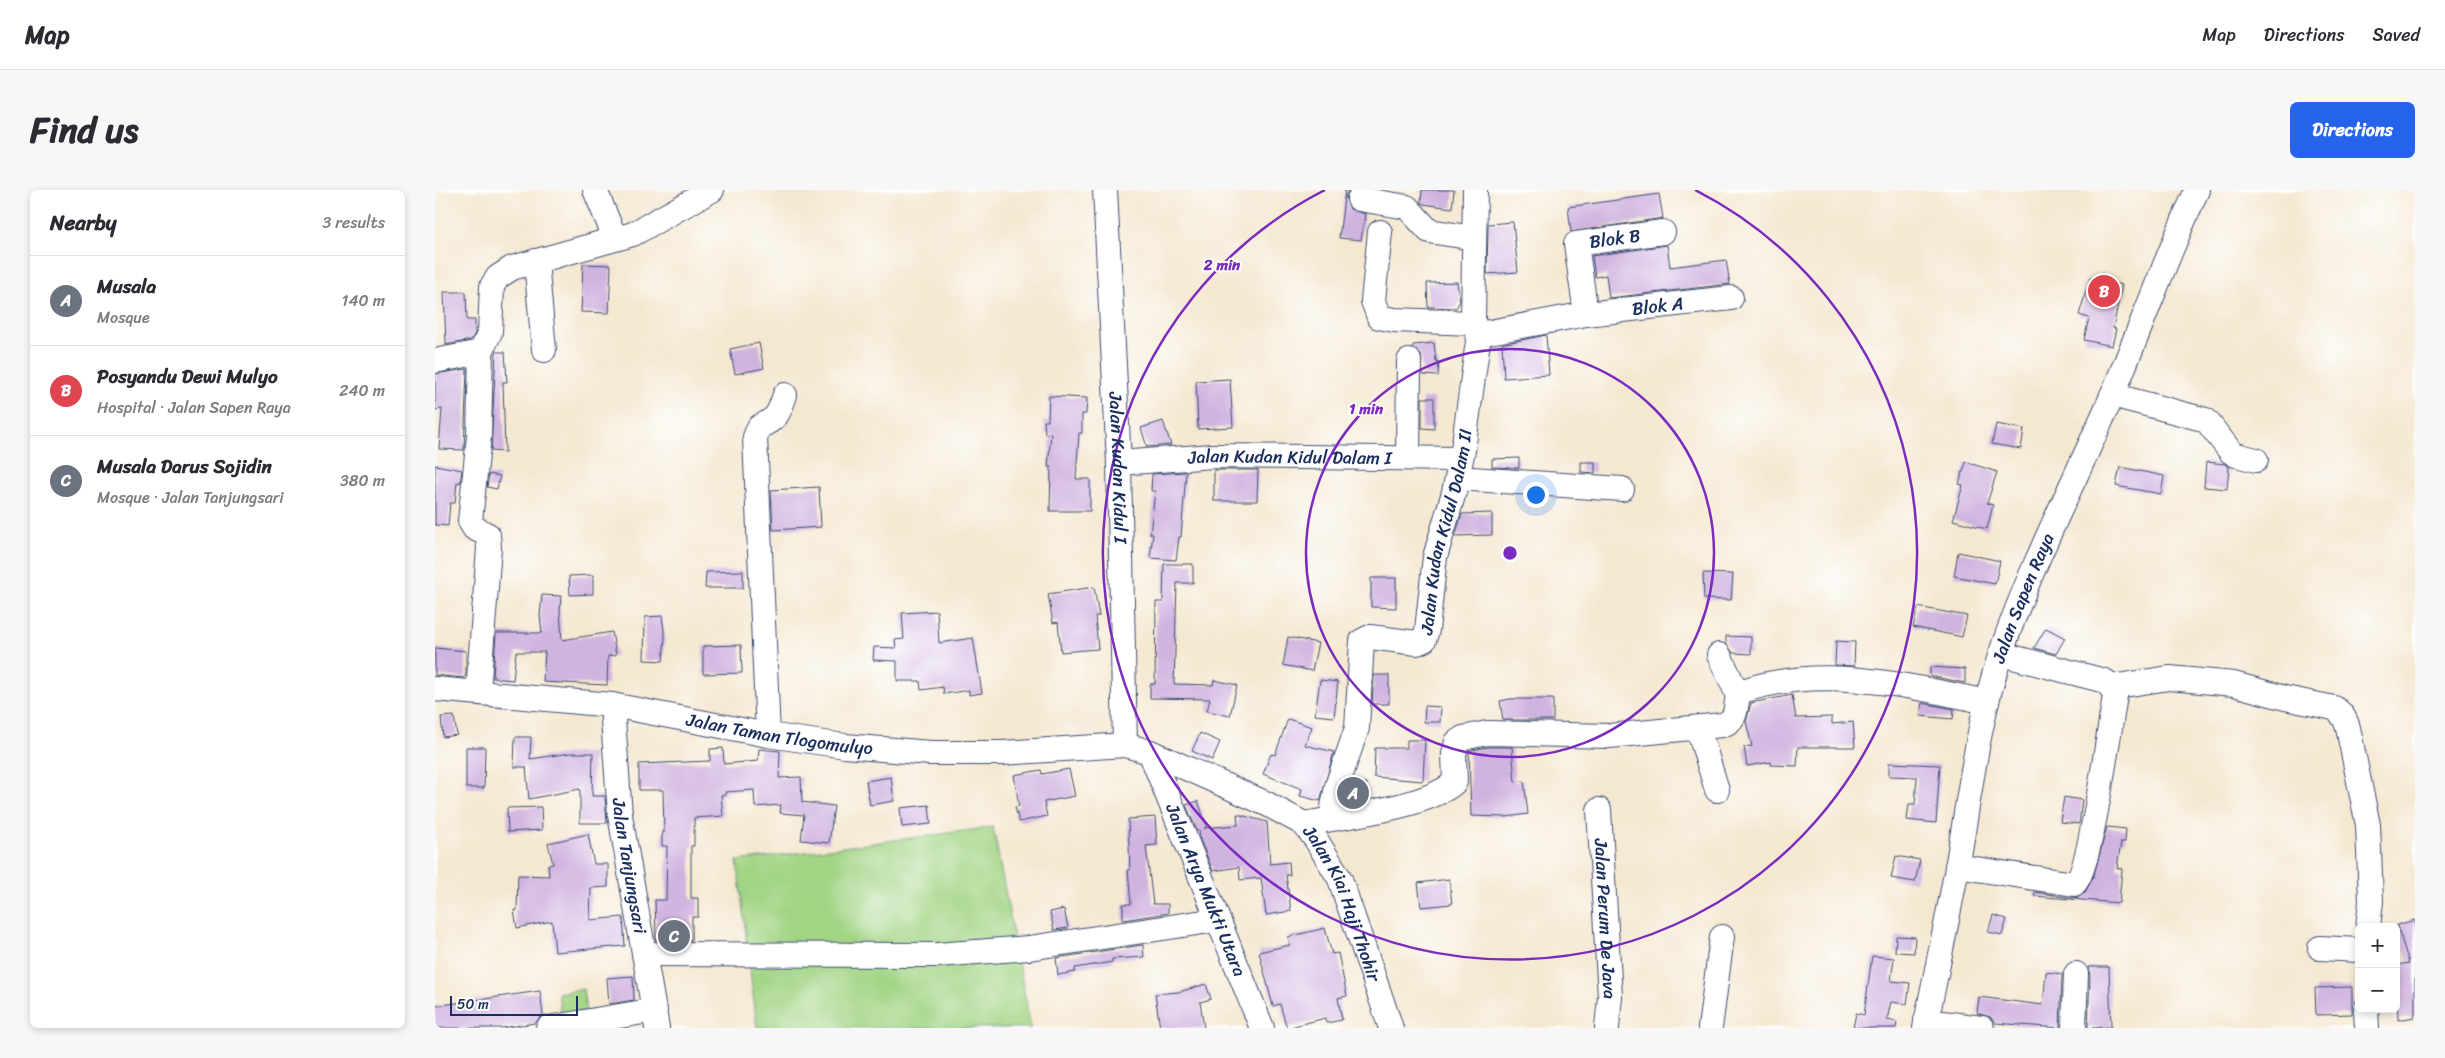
<!DOCTYPE html>
<meta charset="utf-8">
<style>
:root{--surface:#fff;--page:#f7f7f7;--text:#2b2b33;--muted:#7c7c81;--line:#e1e1e2;--accent:#2563eb}
body{margin:0;font-family:Sriracha,sans-serif;background:var(--page);color:var(--text)}
.controls{position:absolute;right:15px;bottom:15px;display:grid;overflow:hidden;border-radius:8px;box-shadow:0 2px 8px #0003}
.controls button{width:45px;height:45px;display:grid;place-items:center;padding:0;border:0;border-bottom:1px solid var(--line);background:var(--surface);color:var(--text);font:25px sans-serif}
.scale{position:absolute;left:15px;bottom:12px;width:128px;box-sizing:border-box;padding-left:5px;border:2px solid #1b2f5e;border-top:0;font-size:14px;line-height:18px;white-space:nowrap;color:#1b2f5e;-webkit-text-stroke:4px #fff;paint-order:stroke}
.you{position:absolute;left:1100px;top:304px;width:18px;height:18px;margin:-12px;border:4px solid #fff;border-radius:50%;background:#1a73e8;box-shadow:0 0 0 8px #1a73e833}
.badge{display:grid;place-items:center;width:32px;height:32px;border-radius:50%;background:var(--accent);color:#fff;font-size:16px;font-weight:700}
.pin{position:absolute;translate:-50% -50%;border:2px solid #fff;box-shadow:0 1px 5px #0006}
.list{margin:0;padding:0;list-style:none}
h2{display:flex;justify-content:space-between;align-items:center;height:65px;margin:0;padding:0 20px;font-size:21px}
h2 small{font-size:16px;font-weight:400;color:var(--muted)}
.list li{display:grid;grid-template-columns:32px 1fr auto;gap:15px;align-items:center;box-sizing:border-box;height:90px;padding:0 20px;border-top:1px solid var(--line)}
.list b{display:block;font-size:19px;white-space:nowrap}
.list p{margin:0;font-size:16px;white-space:nowrap;color:var(--muted)}
.list em{font-size:16px;font-style:normal;color:var(--muted)}
.map{position:relative;flex:none;width:1980px;height:838px;overflow:hidden;border-radius:8px}
header{display:flex;align-items:center;gap:30px;box-sizing:border-box;height:70px;padding:0 25px;background:var(--surface);border-bottom:1px solid var(--line)}
header strong{font-size:24px}
nav{display:flex;gap:28px;margin-inline-start:auto;font-size:18px}
.intro{display:flex;align-items:center;justify-content:space-between;box-sizing:border-box;height:120px;padding:0 30px}
h1{margin:0;font-size:35px}
.button{padding:12px 22px;border-radius:8px;background:var(--accent);color:#fff;font-size:18px;font-weight:700}
main{display:flex;gap:30px;padding:0 30px}
aside{flex:1;background:var(--surface);border-radius:8px;box-shadow:0 2px 8px #0003}
.map>svg:first-child{display:block}
.green{fill:#a2d484;stroke:#5e8271}
.building{fill:#d0b4e0}
.lines{fill:none;stroke-linecap:round;stroke-linejoin:round}
.minor-casing{stroke:#3c4b6f;stroke-width:26}
.minor{stroke:#fff;stroke-width:24}
.ring{fill:none;stroke:#7b2cbf;stroke-width:2.5}
.labels{text-anchor:middle;dominant-baseline:central;stroke-width:4;stroke-linejoin:round;paint-order:stroke}
.street-label{font-size:18px;fill:#1b2f5e;stroke:#fff}
.centre{fill:#7b2cbf;stroke:#fff;stroke-width:2.5}
.ring-label{font-size:15px;text-anchor:middle;font-weight:bold;fill:#7b2cbf;stroke:#fff;stroke-width:4;stroke-linejoin:round;paint-order:stroke}
</style>
<header>
<strong>Map</strong>
<nav><a>Map</a><a>Directions</a><a>Saved</a></nav>
</header>
<div class="intro"><h1>Find us</h1><a class="button">Directions</a></div>
<main>
<aside>
<h2>Nearby<small>3 results</small></h2>
<ul class="list">
<li><span class="badge" style="background:#6b7280">A</span><div><b>Musala</b><p>Mosque</p></div><em>140 m</em></li>
<li><span class="badge" style="background:#e0444e">B</span><div><b>Posyandu Dewi Mulyo</b><p>Hospital · Jalan Sapen Raya</p></div><em>240 m</em></li>
<li><span class="badge" style="background:#6b7280">C</span><div><b>Musala Darus Sojidin</b><p>Mosque · Jalan Tanjungsari</p></div><em>380 m</em></li>
</ul>
</aside>
<div class="map">
<svg width="1980" height="838" viewBox="0 0 1980 838">
<rect width="100%" height="100%" fill="#fff"/>
<filter id="ink" filterUnits="userSpaceOnUse"><feTurbulence type="fractalNoise" baseFrequency=".02" numOctaves="2"/><feDisplacementMap in="SourceGraphic" scale="10" xChannelSelector="R" yChannelSelector="G"/><feConvolveMatrix kernelMatrix="1 2 1 2 8 2 1 2 1" color-interpolation-filters="sRGB"/></filter>
<filter id="wash" filterUnits="userSpaceOnUse"><feTurbulence type="fractalNoise" baseFrequency=".0096" numOctaves="4" result="noise"/><feDisplacementMap in="SourceGraphic" scale="20" xChannelSelector="R" yChannelSelector="G"/><feGaussianBlur stdDeviation="1.12" result="paint"/><feColorMatrix in="noise" values="0 0 0 0 0 0 0 0 0 0 0 0 0 0 0 0 0 1.4 0 .05"/><feComposite in="paint" operator="in"/></filter>
<g filter="url(#wash)">
<rect width="100%" height="100%" fill="#f5e8d1"/>
<!-- green -->
<g class="green">
<polygon points="558,637 596,838 322,838 302,671"/>
<polygon points="148,799 151,821 126,825 123,803"/>
</g>
<g id="blocks">
<!-- building -->
<g class="building">
<polygon points="910,0 914,0 910,7 915,19 930,24 926,50 904,48"/>
<polygon points="987,0 1019,0 1017,18 988,14 986,12"/>
<polygon points="1224,4 1228,28 1136,42 1133,17"/>
<polygon points="1078,32 1083,82 1052,84 1053,34"/>
<polygon points="1232,55 1235,77 1291,70 1295,94 1174,108 1171,85 1160,87 1157,66"/>
<polygon points="148,74 176,75 174,123 146,122"/>
<polygon points="1655,88 1687,95 1678,138 1681,139 1677,156 1649,150 1654,128 1644,125"/>
<polygon points="1022,92 1025,111 1021,118 993,117 992,93"/>
<polygon points="9,102 31,102 32,130 40,130 40,143 36,150 11,155"/>
<polygon points="1111,145 1114,185 1069,188 1067,154"/>
<polygon points="324,153 329,178 300,184 295,159"/>
<polygon points="999,153 1001,171 1004,172 1003,186 988,185 986,165 978,158 978,155"/>
<polygon points="61,162 70,162 72,192 68,192 70,262 56,261"/>
<polygon points="32,179 29,260 4,259 7,219 0,220 0,184"/>
<polygon points="795,189 798,237 763,239 761,191"/>
<polygon points="614,206 652,208 651,224 647,224 647,243 644,243 641,289 655,289 655,321 615,321 616,277 613,277 616,243 610,244 609,231 613,231"/>
<polygon points="987,208 999,208 999,239 987,238"/>
<polygon points="728,231 736,255 712,257 706,238"/>
<polygon points="1561,234 1589,239 1586,259 1557,254"/>
<polygon points="1084,268 1084,278 1057,277 1057,269"/>
<polygon points="1146,272 1160,272 1160,283 1146,282"/>
<polygon points="1531,272 1562,282 1552,313 1558,315 1552,339 1518,330 1528,295 1524,294"/>
<polygon points="1771,272 1790,274 1794,277 1792,299 1769,297"/>
<polygon points="0,275 27,280 25,293 22,292 20,313 15,313 13,336 0,335"/>
<polygon points="1685,277 1729,286 1726,304 1681,296"/>
<polygon points="779,280 823,280 822,311 779,311"/>
<polygon points="751,282 746,347 744,347 741,370 715,368 718,344 715,344 720,301 716,301 717,284"/>
<polygon points="54,284 65,286 62,299 52,297"/>
<polygon points="384,297 386,337 338,340 336,300"/>
<polygon points="1057,323 1057,345 1020,346 1027,324"/>
<polygon points="1523,362 1565,371 1560,394 1519,386"/>
<polygon points="729,374 758,374 758,393 742,393 739,494 778,495 779,490 802,495 795,526 772,521 775,509 715,508 715,494 720,494 721,412 728,412"/>
<polygon points="308,381 308,398 270,398 271,382"/>
<polygon points="1268,383 1298,384 1296,410 1269,409"/>
<polygon points="158,385 158,404 135,405 134,386"/>
<polygon points="936,388 961,388 961,418 936,417"/>
<polygon points="659,397 664,426 660,426 663,459 626,462 623,432 618,433 613,404"/>
<polygon points="107,405 126,406 125,420 127,450 177,442 181,465 173,466 172,495 108,492 110,462 81,462 78,490 58,488 61,443 107,443 105,426"/>
<polygon points="1483,417 1532,426 1527,447 1478,437"/>
<polygon points="502,421 504,453 538,448 547,503 534,505 534,500 509,504 508,497 486,500 485,491 462,491 462,471 438,470 439,457 461,458 460,450 469,449 467,423"/>
<polygon points="227,426 230,448 228,471 209,470 210,427"/>
<polygon points="1611,438 1630,448 1621,464 1599,458"/>
<polygon points="1291,446 1316,447 1316,464 1298,463 1291,453"/>
<polygon points="853,447 883,453 877,481 848,475"/>
<polygon points="1401,451 1420,452 1419,476 1400,475"/>
<polygon points="306,455 307,483 268,484 268,456"/>
<polygon points="0,458 31,461 31,485 28,488 0,485"/>
<polygon points="1495,477 1530,479 1530,493 1495,486"/>
<polygon points="939,485 954,485 954,514 937,514"/>
<polygon points="885,490 903,492 899,527 880,525"/>
<polygon points="1357,505 1361,528 1397,527 1397,534 1418,532 1420,557 1363,557 1362,576 1336,575 1336,572 1312,576 1309,557 1317,556 1311,532 1316,513"/>
<polygon points="1075,509 1118,509 1118,530 1068,530 1065,511"/>
<polygon points="1487,513 1519,519 1518,529 1485,526"/>
<polygon points="990,516 1006,517 1005,532 989,532"/>
<polygon points="19,526 22,545 8,547 6,527"/>
<polygon points="853,529 877,537 870,555 899,562 885,611 865,606 867,599 828,584 836,564 840,565"/>
<polygon points="765,543 785,552 777,570 757,561"/>
<polygon points="80,547 96,547 95,569 136,563 158,563 157,606 170,606 172,633 145,633 145,599 94,609 91,577 79,577"/>
<polygon points="972,550 990,550 988,591 939,587 940,558 972,558"/>
<polygon points="31,557 50,557 49,598 31,598"/>
<polygon points="1053,557 1077,557 1080,592 1089,591 1093,624 1071,627 1036,626 1034,561"/>
<polygon points="288,558 289,574 323,571 324,559 345,561 344,588 366,587 367,612 399,616 394,653 366,650 369,625 345,623 346,615 320,617 319,600 290,602 291,605 286,605 288,626 259,628 259,656 256,656 256,708 263,708 263,727 257,727 257,750 221,750 220,710 231,710 232,656 227,656 227,643 229,643 228,600 204,600 204,574 275,571 275,559"/>
<polygon points="1454,573 1505,575 1501,633 1472,630 1474,614 1480,614 1482,587 1454,586"/>
<polygon points="634,579 640,606 609,612 612,626 584,632 580,617 584,616 579,585 606,580 607,584"/>
<polygon points="456,587 459,611 435,615 431,591"/>
<polygon points="918,592 932,593 930,609 913,612"/>
<polygon points="1629,607 1647,610 1644,634 1625,632"/>
<polygon points="763,611 772,637 769,638 803,635 802,624 832,632 835,674 854,672 855,685 851,685 856,721 831,725 826,688 805,690 804,677 778,681 765,650 764,640 762,641 751,615"/>
<polygon points="494,615 496,634 467,637 465,618"/>
<polygon points="106,617 107,640 73,642 72,618"/>
<polygon points="720,627 722,655 711,656 718,714 733,714 733,723 688,730 688,714 696,714 693,680 695,680 693,629"/>
<polygon points="1672,637 1691,639 1690,652 1686,652 1682,678 1687,679 1684,713 1599,706 1600,702 1637,708 1644,707 1650,702 1658,688"/>
<polygon points="153,644 159,674 173,674 173,697 156,698 155,730 188,727 190,756 120,762 117,731 82,738 79,720 82,720 83,685 114,686 113,675 118,674 113,653"/>
<polygon points="1461,666 1485,670 1480,692 1456,688"/>
<polygon points="1014,689 1017,714 986,717 983,693"/>
<polygon points="629,719 633,738 619,740 615,722"/>
<polygon points="1558,725 1572,729 1567,745 1553,742"/>
<polygon points="1980,730 1980,822 1979,827 1963,830 1961,775 1974,773 1962,735"/>
<polygon points="890,738 897,764 903,763 912,806 903,808 907,830 891,833 890,828 852,838 845,814 838,816 824,762 855,755 853,747"/>
<polygon points="1461,746 1480,747 1479,763 1460,762"/>
<polygon points="708,755 709,767 677,769 677,772 640,778 640,782 623,785 621,768"/>
<polygon points="1437,766 1459,768 1456,791 1475,793 1472,814 1456,812 1452,830 1462,832 1461,838 1418,838 1421,823 1429,825"/>
<polygon points="1653,777 1674,777 1676,837 1653,838 1655,785"/>
<polygon points="1611,782 1627,784 1625,838 1560,833 1555,827 1542,823 1544,807 1608,815"/>
<polygon points="198,786 199,810 174,814 172,788"/>
<polygon points="771,794 776,809 765,812 769,838 725,838 720,804 744,802"/>
<polygon points="1917,797 1917,824 1881,825 1880,798"/>
<polygon points="105,801 108,825 100,833 66,838 0,838 0,816"/>
</g>
</g>
</g>
<g filter="url(#ink)">
<use href="#blocks" fill-opacity="0" stroke="#3c4b6f" stroke-width="1"/>
<g class="lines">
<!-- minor casing -->
<g class="minor-casing">
<g id="minor">
<polyline points="160,0 180,48"/>
<path id="s1" d="M670,0L684,273L690,555"/>
<polyline points="924,9 972,17 994,41 1039,48"/>
<polyline points="945,42 938,111 944,127 959,130 1038,133"/>
<polyline points="101,71 109,160"/>
<path id="s2" d="M1151,124L1141,54L1228,42"/>
<path id="s3" d="M1044,144L1151,124L1296,108"/>
<polyline points="0,171 46,162 55,142 57,96 63,87 77,78 198,44 277,0"/>
<polyline points="1677,205 1771,230 1796,262 1801,265 1821,270"/>
<polyline points="973,268 974,171"/>
<path id="s4" d="M684,273L778,266L1025,269"/>
<polyline points="1022,288 1187,299"/>
<polyline points="1284,465 1303,505"/>
<path d="M1676,497L1734,488L1799,494L1850,508L1899,518C1907,523 1910,528 1913,538L1933,635L1936,711L1933,737"/>
<path id="s5" d="M0,499L177,515L333,545L410,556L496,563H567L690,555L715,562L832,614L869,634L880,648L905,689L956,838"/>
<polyline points="43,502 54,358 53,345 39,338 35,331 44,246 46,162"/>
<path id="s6" d="M177,515L185,625L222,838"/>
<polyline points="1263,538 1282,600"/>
<path d="M333,545L320,247L324,237C343,228 343,225 350,205"/>
<path id="s7" d="M715,562L827,838"/>
<path id="s8" d="M1164,620L1175,807L1172,838"/>
<path id="s9" d="M896,628L902,596L922,538L927,451L935,447L982,453L989,450L992,440L1000,367L1019,302L1028,260L1044,144L1038,133L1040,0"/>
<path d="M869,634C908,626 991,618 1020,592L1019,564L1022,552L1028,548L1052,543L1174,546L1287,535C1303,530 1300,518 1303,505L1308,501C1387,474 1474,496 1552,512"/>
<path d="M1522,676L1639,694C1655,683 1675,534 1680,506L1676,497L1670,491L1566,464"/>
<polyline points="1885,758 1924,760"/>
<polyline points="209,764 502,765 594,758 782,730"/>
<polyline points="1931,819 1932,838"/>
<polyline points="1491,831 1547,838"/>
<polyline points="113,838 220,820"/>
<polyline points="1275,838 1287,747"/>
<path id="s10" d="M1490,838C1501,783 1513,728 1523,672C1535,603 1543,530 1566,463C1596,374 1640,291 1677,206C1706,137 1731,68 1762,0"/>
<polyline points="1639,838 1641,784"/>
</g>
</g>
<!-- minor -->
<use href="#minor" class="minor"/>
</g>
</g>
<!-- distance rings -->
<g class="ring">
<circle cx="1075" cy="363" r="204"/>
<path d="M1260 0A407 407 0 1 1 890 0"/>
</g>
<g class="labels">
<!-- street labels -->
<g class="street-label">
<text stroke="none"><textPath href="#s2" startOffset="110">Blok B</textPath></text>
<text stroke="none"><textPath href="#s3" startOffset="181">Blok A</textPath></text>
<text stroke="none"><textPath href="#s4" startOffset="171">Jalan Kudan Kidul Dalam I</textPath></text>
<text stroke="none"><textPath href="#s1" startOffset="278">Jalan Kudan Kidul I</textPath></text>
<text stroke="none"><textPath href="#s9" startOffset="356">Jalan Kudan Kidul Dalam II</textPath></text>
<text stroke="none"><textPath href="#s10" startOffset="442">Jalan Sapen Raya</textPath></text>
<text stroke="none"><textPath href="#s5" startOffset="348">Jalan Taman Tlogomulyo</textPath></text>
<text stroke="none"><textPath href="#s6" startOffset="162">Jalan Tanjungsari</textPath></text>
<text stroke="none"><textPath href="#s7" startOffset="149">Jalan Arya Mukti Utara</textPath></text>
<text stroke="none"><textPath href="#s5" startOffset="980">Jalan Kiai Haji Thohir</textPath></text>
<text stroke="none"><textPath href="#s8" startOffset="109">Jalan Perum De Java</textPath></text>
</g>
</g>
<circle cx="1075" cy="363" r="8" class="centre"/>
<g class="ring-label">
<text x="787" y="80">2 min</text>
<text x="931" y="224">1 min</text>
</g>
</svg>
<div class="controls">
<button>+</button>
<button>−</button>
</div>
<div class="scale">50 m</div>
<div class="you"></div>
<div class="pin badge" style="left:918px;top:603px;background:#6b7280">A</div>
<div class="pin badge" style="left:1669px;top:101px;background:#e0444e">B</div>
<div class="pin badge" style="left:239px;top:746px;background:#6b7280">C</div>
</div>
</main>
